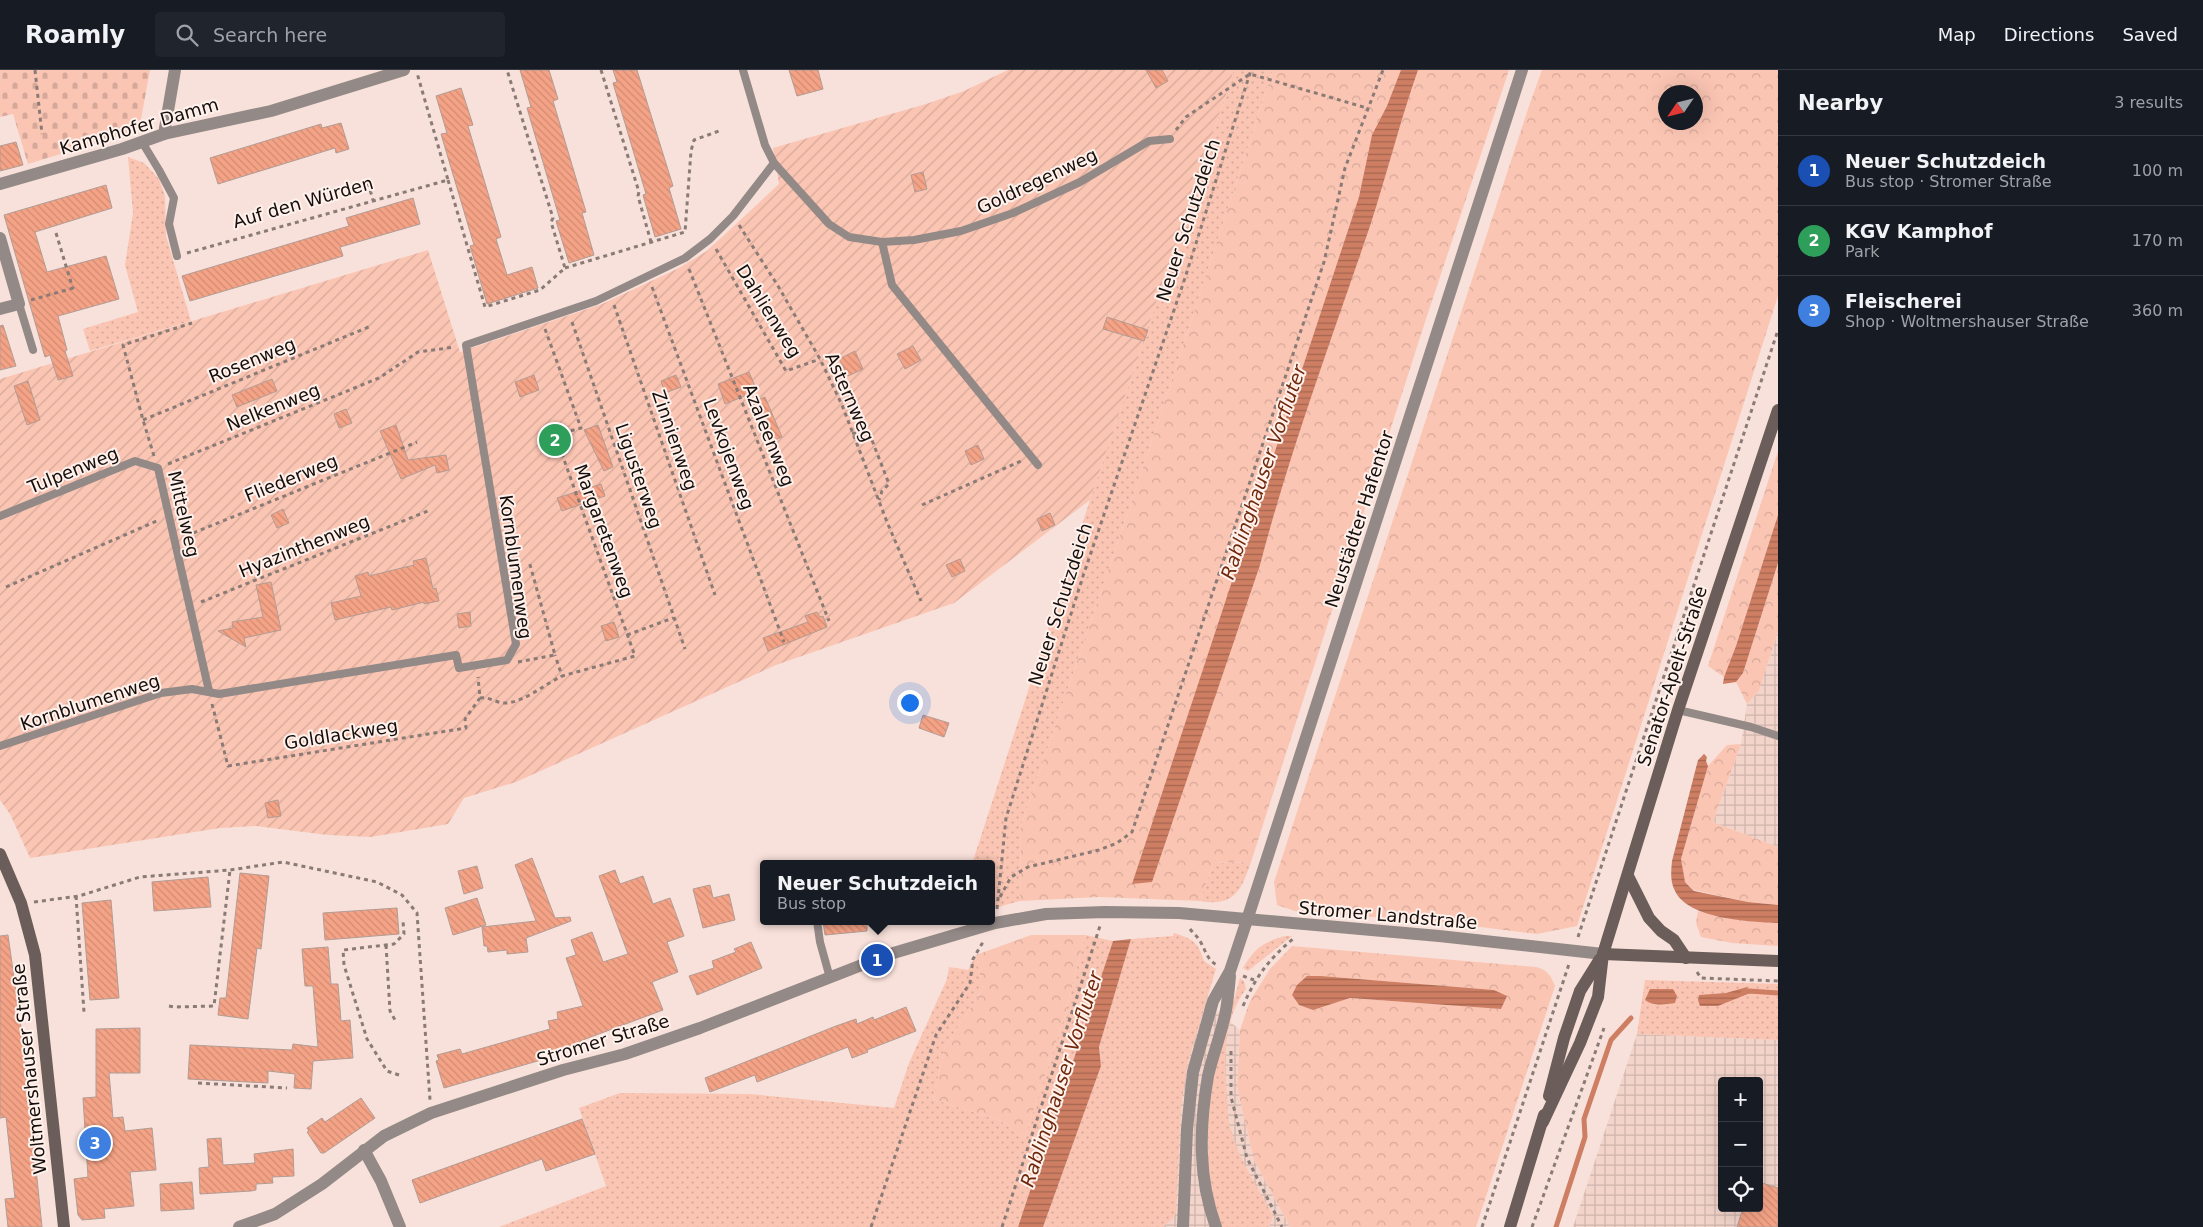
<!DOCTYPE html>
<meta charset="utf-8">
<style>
:root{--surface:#171b24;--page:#20242c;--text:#f1f3f6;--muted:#9ea1a6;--line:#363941;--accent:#d93025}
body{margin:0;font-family:"DejaVu Sans",sans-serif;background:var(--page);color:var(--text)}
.controls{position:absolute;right:15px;bottom:15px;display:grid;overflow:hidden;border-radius:5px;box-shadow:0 5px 20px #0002}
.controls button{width:45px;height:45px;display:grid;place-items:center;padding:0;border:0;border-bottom:1px solid var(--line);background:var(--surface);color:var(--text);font:25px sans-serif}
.compass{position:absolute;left:1658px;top:15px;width:45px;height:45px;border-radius:50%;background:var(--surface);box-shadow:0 5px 20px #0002;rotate:235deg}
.you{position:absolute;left:909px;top:632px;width:18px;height:18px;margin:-12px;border:4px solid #fff;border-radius:50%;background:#1a73e8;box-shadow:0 0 0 8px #1a73e833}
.badge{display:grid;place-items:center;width:32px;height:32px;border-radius:50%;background:var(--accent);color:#fff;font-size:16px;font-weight:700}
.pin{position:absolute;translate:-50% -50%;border:2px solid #fff;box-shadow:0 1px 5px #0006}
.popup{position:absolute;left:760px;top:790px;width:235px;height:65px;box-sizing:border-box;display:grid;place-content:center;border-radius:5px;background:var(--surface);filter:drop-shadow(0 1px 4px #0005);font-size:16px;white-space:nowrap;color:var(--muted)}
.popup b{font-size:19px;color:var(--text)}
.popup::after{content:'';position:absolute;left:50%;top:100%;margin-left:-10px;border:10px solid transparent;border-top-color:var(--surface)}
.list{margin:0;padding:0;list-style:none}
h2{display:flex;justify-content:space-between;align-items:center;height:65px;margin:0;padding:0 20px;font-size:21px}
h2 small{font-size:16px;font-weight:400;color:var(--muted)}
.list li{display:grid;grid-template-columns:32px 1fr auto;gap:15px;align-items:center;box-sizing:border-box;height:70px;padding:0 20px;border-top:1px solid var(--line)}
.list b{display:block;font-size:19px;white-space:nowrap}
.list p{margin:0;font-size:16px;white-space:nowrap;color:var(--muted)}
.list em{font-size:16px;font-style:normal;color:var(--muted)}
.icon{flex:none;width:28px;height:28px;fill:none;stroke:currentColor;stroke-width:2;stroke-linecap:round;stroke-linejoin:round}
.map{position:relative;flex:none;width:1778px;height:1157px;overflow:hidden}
header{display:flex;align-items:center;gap:30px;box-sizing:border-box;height:70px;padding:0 25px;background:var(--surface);border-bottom:1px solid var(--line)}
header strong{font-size:24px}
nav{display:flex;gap:28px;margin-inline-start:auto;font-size:18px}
.search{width:350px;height:45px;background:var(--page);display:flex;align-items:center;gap:12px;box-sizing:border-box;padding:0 18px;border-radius:5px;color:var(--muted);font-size:19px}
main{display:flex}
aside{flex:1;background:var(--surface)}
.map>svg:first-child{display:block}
.industrial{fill:url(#industrial-grid);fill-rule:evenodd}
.grass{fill:url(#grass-dots)}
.forest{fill:url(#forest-crowns);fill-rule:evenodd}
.cemetery{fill:url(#cemetery-stones)}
.garden{fill:url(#garden-furrows)}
.water{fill:url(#water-rules)}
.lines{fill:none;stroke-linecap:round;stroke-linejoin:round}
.stream{stroke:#cd7e63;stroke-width:5}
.building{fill:url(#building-back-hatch);stroke:#b19c95}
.path{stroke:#8a7b76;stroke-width:3;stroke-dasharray:4 4;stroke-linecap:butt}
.lane{stroke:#938986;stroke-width:8}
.street{stroke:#938986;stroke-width:12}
.secondary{stroke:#6b5d59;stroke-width:12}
.labels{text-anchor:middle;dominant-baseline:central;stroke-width:4;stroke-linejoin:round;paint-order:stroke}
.street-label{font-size:18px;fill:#150e0b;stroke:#fff1ec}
.water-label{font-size:19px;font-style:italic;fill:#70280b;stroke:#fff1ec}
</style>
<header>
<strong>Roamly</strong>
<div class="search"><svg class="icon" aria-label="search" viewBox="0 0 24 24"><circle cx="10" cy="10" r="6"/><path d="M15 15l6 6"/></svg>Search here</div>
<nav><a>Map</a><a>Directions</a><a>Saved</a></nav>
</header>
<main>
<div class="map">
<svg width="1778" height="1157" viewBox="0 0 1778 1157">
<defs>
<pattern id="industrial-grid" width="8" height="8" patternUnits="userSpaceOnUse" patternTransform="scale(1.25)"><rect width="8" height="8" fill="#f2d4ca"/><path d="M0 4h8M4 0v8" fill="none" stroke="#cfb5ac"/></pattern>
<pattern id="grass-dots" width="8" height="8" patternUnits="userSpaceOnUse" patternTransform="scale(1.25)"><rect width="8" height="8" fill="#fbc5b3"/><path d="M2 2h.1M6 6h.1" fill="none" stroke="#d6a899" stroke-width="1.8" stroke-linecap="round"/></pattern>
<pattern id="forest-crowns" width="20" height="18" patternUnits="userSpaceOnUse" patternTransform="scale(1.25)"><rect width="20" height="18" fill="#fbc5b3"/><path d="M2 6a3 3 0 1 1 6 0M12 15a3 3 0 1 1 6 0" fill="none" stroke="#d6a899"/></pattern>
<pattern id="cemetery-stones" width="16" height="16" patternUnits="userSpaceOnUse" patternTransform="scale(1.25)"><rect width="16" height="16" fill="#fbc5b3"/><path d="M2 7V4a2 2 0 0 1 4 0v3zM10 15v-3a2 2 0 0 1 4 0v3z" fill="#d6a899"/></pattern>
<pattern id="garden-furrows" width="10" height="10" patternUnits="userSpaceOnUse" patternTransform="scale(1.25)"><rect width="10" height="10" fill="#fbc5b3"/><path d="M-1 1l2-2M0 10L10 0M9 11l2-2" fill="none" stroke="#d6a899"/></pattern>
<pattern id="water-rules" width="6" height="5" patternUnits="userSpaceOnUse" patternTransform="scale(1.25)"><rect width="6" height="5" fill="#cd7e63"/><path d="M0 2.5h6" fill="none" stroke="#a56650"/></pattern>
<pattern id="building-back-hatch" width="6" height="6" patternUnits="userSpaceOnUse" patternTransform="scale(1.25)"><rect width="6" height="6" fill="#f5a386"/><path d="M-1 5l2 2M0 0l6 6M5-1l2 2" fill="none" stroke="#d18b72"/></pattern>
</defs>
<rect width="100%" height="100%" fill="#f8e1da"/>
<!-- industrial -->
<g class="industrial">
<polygon points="1778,561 1778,777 1713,752 1741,674 1747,634 1759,621"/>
<polygon points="1196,923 1240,960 1237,1017 1254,1090 1290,1157 1122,1157"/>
<path d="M1637,964L1778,970V1157H1573ZM1722,1011H1759V1138H1722Z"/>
</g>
<!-- grass -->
<g class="grass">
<polygon points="1234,0 1273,0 1143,398 1021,756 1020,831 991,839 991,794 972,794 1090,430"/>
<polygon points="128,87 144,93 159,109 165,126 166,166 191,251 90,281 83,259 138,242 125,195 133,143"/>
<path d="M1251,792C1241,821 1234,837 1200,831L1213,793Z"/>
<path d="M1174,863C1193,869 1198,872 1204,891L1216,899L1188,992L1181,1035L1176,1142L1174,1147L1163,1157H1043L1101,996L1099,977L1131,869L1173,866Z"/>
<polygon points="1085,865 1113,871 1018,1157 499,1157 606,1116 579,1038 620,1023 750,1024 894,1038 909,993 947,909 949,897 968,900 976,885 983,919 945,977 933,1029 1001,1051 1024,1069 1065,945"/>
<path d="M1285,866H1292L1248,901L1243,898C1254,879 1263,872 1285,866Z"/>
<path d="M1240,908L1244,911L1246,919C1223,949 1224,989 1227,1026C1228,1037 1227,1049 1231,1060C1239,1090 1258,1118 1273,1146L1269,1157H1220L1208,1115L1207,1049L1215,997Z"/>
<polygon points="1645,910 1778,914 1778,970 1637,964"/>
</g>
<!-- forest -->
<g class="forest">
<polygon points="1273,0 1509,0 1426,249 1251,792 1213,793 1200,831 1099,827 1020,831 1021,756 1143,398"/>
<path d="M1542,0H1778V226L1577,856L1537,864L1433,851L1298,842L1277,835L1274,812L1529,36ZM1666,22H1696V52H1666Z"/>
<polygon points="1778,381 1778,445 1736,576 1724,607 1708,596"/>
<polygon points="1778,493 1778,561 1759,621 1747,634 1736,612 1743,603"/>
<polygon points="1741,674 1713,752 1778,777 1778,835 1748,832 1694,820 1685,812 1682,806 1681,789 1708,696 1727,675"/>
<polygon points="1698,841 1749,851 1778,853 1778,876 1732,873 1701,867 1696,853"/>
<polygon points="1031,865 1085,865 1065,945 1024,1069 1001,1051 933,1029 945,977 983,919 976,885"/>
<path d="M1292,876L1536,897C1547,899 1551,906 1555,916L1476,1157H1290L1254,1090L1237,1017L1240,960L1250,931L1270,899ZM1321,906L1493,920L1501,939L1350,928L1313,940L1299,935L1292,925Z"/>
</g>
<!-- cemetery -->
<polygon class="cemetery" points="0,0 150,0 139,60 28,94 13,44 0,47"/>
<!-- garden -->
<polygon class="garden" points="1008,0 1234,0 1090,430 954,533 776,595 516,712 464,728 448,754 371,767 328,765 256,756 220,758 30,788 10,744 0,730 0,309 428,180 460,282 602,234 677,199 707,181 779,114 773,78 926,34 964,21"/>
<!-- water -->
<g class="water">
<path d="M1401,0H1418C1400,51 1387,104 1370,156C1332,268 1290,380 1260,495L1152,812L1132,814L1359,127L1372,65L1387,36Z"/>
<polygon points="1778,445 1778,493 1743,603 1736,612 1723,614 1724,607 1736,576"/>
<path d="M1704,684L1707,687L1706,691L1708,696L1681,789L1685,812L1694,821L1748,832L1778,835V853C1751,852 1688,849 1675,821C1670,811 1671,802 1672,791L1698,690Z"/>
<polygon points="1131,869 1099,977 1101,996 1043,1157 1018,1157 1113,871"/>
<polygon points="1307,906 1321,906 1494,920 1507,926 1501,939 1350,928 1313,940 1299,935 1292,925 1297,915"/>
<polygon points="1747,917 1750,923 1718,936 1700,936 1698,930 1699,925 1726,923"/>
<path d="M1650,919H1673L1677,926L1675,933C1665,934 1654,937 1645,930Z"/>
</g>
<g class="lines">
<!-- stream -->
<g class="stream">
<polyline points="1743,923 1749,921 1778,923"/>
<polyline points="1556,1157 1585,1067 1584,1049 1611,970 1631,948"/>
</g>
</g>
<!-- building -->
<g class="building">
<polygon points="520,0 549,0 558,29 553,31 586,142 582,143 594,185 569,193 556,151 560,150 527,38 531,37"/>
<polygon points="613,0 637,0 673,116 669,118 681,159 655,167 643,125 646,124 613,13 617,12"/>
<polygon points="789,0 818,0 823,19 797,26"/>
<polygon points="1146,0 1162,0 1168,11 1156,18"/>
<polygon points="461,18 473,55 468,56 501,167 496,169 507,205 532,197 538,218 487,234 470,176 474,175 441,64 447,63 436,26"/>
<polygon points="341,53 349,79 336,83 335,78 218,114 210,88 321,54 322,58"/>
<polygon points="16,72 23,95 0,101 0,76"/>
<polygon points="923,102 927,119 915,122 911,105"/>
<polygon points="106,115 112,138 35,162 47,202 106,186 119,229 58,246 67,280 65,281 73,306 58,310 50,285 45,287 4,145"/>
<polygon points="413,128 420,154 340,177 343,186 190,231 182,206 349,156 346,148"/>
<polygon points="1107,247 1148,260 1144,271 1103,259"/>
<polygon points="3,255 16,296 0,300 0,256"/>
<polygon points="913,276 921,290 905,299 897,284"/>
<polygon points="855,281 863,299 848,306 839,289"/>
<polygon points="749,302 757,321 725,334 718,314"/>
<polygon points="534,305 539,320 520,327 515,312"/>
<polygon points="676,305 681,317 665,323 661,311"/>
<polygon points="272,309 277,321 237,337 232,325"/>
<polygon points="28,311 40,350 27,355 14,316"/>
<polygon points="765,327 782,367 772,371 753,332"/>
<polygon points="346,339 352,353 339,358 334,344"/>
<polygon points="396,355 408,390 446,385 449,400 437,403 435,395 401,409 380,361"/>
<polygon points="598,355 613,397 604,401 584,360"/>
<polygon points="978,375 984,389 971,395 965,381"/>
<polygon points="601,414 605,426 562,441 557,428"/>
<polygon points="283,439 289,453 277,458 271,445"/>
<polygon points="1050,443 1055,455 1042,461 1037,449"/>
<polygon points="426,488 433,519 436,518 439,531 424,534 424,532 392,540 391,537 335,550 331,533 361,526 355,506 368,502 369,506 414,495 413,491"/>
<polygon points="960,489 965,501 952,507 946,495"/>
<polygon points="271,512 281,560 244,568 246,577 218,561 233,558 232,552 263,547 256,515"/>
<polygon points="470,542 471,556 459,558 457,544"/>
<polygon points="817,542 820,547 823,546 827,557 768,581 763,568 808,552 805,546"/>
<polygon points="614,552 619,567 606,571 601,556"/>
<polygon points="923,645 949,653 944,667 919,658"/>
<polygon points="278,730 281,746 268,748 265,733"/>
<polygon points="532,788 555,848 570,847 571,851 526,868 528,882 507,884 507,880 488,882 487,876 484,876 482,857 536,851 515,795"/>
<polygon points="477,796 483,818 464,824 458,801"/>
<polygon points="615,800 620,814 643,806 653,834 670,828 684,866 667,872 678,902 652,912 663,940 580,971 581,975 540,984 541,990 444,1018 436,991 439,990 437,985 460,979 462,984 550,959 548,951 558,949 557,942 583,936 566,888 576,885 571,870 592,862 603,892 628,884 599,806"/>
<polygon points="240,803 269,806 261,879 257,878 248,949 218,945 220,928 226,928"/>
<polygon points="208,807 211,837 154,841 152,812"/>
<polygon points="710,815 713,828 729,824 735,850 703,858 693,819"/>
<polygon points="477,828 486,855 453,865 445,838"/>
<polygon points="111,830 119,928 90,930 82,833"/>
<polygon points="397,838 399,864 325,870 323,843"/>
<polygon points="823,851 867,851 867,861 825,865"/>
<polygon points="8,865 22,964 42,1157 8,1157 5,1129 15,1128 6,1047 0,1048 0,866"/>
<polygon points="751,872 762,898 697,925 689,906 714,898 712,891 736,882 734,879"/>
<polygon points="328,877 331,914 338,914 341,951 350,950 353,988 313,991 311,1019 294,1018 295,1004 268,1001 268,1013 188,1009 190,975 292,980 293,974 318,977 313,916 305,916 302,879"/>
<polygon points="906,937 916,961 867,980 868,982 852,988 848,977 757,1012 755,1005 710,1022 705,1008 836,956 856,949 857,954 873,947 874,950"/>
<polygon points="140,958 140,1003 109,1003 113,1048 123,1047 125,1061 152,1058 156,1100 130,1102 134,1136 104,1139 105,1148 82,1150 78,1145 74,1109 88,1107 83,1028 96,1027 96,959"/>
<polygon points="361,1028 375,1048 324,1083 321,1083 307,1062 309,1061 307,1058 322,1048 325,1052"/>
<polygon points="582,1049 595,1084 546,1101 542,1089 420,1133 412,1110"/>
<polygon points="221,1068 223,1095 255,1093 254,1084 293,1079 294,1106 272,1107 273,1113 256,1114 256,1120 251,1121 200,1124 199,1098 209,1097 207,1069"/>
<polygon points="192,1112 194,1139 161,1141 160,1114"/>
<polygon points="1759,1112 1778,1118 1778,1157 1737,1157 1743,1138 1759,1138"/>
</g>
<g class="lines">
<!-- path -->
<g class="path">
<polyline points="35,0 42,64"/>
<polyline points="601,0 639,122 638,126 651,172"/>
<polyline points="1176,60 1186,47 1250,4 1367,38"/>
<polyline points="448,110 485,237 540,220 565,198 551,152 553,148 507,0"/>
<polyline points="368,113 373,130"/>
<polyline points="739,155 778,216 820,289 842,335 887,452 921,531"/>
<polyline points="56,163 73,219"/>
<polyline points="716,179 786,301 820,289"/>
<polyline points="187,183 448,110 417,3"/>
<polyline points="565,198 685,162 691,81 694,70 719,61"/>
<polyline points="689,199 829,551"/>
<polyline points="652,217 784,572"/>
<polyline points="31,230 77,217"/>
<polyline points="614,235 715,525"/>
<polyline points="572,252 685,579"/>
<polyline points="545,259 581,358 555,365 635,586 562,606 555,585"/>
<polyline points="143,350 371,256"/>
<polyline points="852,363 870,365 889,414 882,421 879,430"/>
<polyline points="154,386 143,350 123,275 192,253"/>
<polyline points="168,394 379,308 418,282 455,277"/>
<polyline points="922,435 1021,391"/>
<polyline points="186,466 417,372"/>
<polyline points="6,517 159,450"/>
<polyline points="201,532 428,441"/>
<polyline points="627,565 673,548"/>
<polyline points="518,592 555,585 529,491"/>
<path d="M480,628C489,626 497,634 507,633C526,631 545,614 562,606"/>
<polyline points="212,634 228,696 466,658 465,649 480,628 478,607"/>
<polyline points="76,826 84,942"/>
<polyline points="1000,827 1011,807 1028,797 1099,780 1117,773 1132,762 1324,192 1345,98 1383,0"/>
<polyline points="34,832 79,826 140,807 230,800 283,792 377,812 402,825 417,843 430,1030"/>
<polyline points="997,839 1006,748 1084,503 1185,208 1251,0"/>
<path d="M1190,859C1193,863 1198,867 1200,871C1206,881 1207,891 1219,896"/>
<polyline points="1578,867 1778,260"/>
<polyline points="386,875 390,941 395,950"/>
<polyline points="1697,902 1701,908 1778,911"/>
<polyline points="1243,906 1254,910"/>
<polyline points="169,936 175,937 214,936 230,800"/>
<path d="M1243,936C1256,906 1269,889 1294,868"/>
<polyline points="1231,981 1231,1027 1247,1088 1282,1157"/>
<polyline points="399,1005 387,1001 367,969 344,895 343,880 394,874 404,864 403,851"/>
<polyline points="198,1013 287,1018"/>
<polyline points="871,1157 936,965 970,913 973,889 983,872"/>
<polyline points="1002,1157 1100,856"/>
<polyline points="1482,1157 1569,894"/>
<polyline points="1532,1157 1604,958"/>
</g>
<!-- lane -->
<g class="lane">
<polyline points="743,0 765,75 774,93 829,154 849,167 882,172 914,170 961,161 1013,143 1080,112 1149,71 1170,69"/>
<polyline points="142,72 159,100 174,128 169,154 177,186"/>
<polyline points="882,172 892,215 1038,395"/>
<polyline points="19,234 33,280"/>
<polyline points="0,446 135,391 158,398 209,621"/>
<polyline points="1678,640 1751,657 1778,666"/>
<polyline points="0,676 161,623 192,619 219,624 456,585 459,598 507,590 516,574 466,275 596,231 685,188 710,169 733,146 774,93"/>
<polyline points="817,851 820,872 830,908"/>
</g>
<!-- street -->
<g class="street">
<polyline points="164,64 175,0"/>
<polyline points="0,114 122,79 164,64 271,41 404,0"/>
<polyline points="0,168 19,234 0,239"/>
<polyline points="364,1080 381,1111 400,1157"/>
<polyline points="239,1157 275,1144 322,1114 384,1066 431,1043 563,1000 625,984 700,958 890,884 995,853 1046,844 1105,842 1179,843 1439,866 1603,884"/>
<polyline points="1183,1157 1187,1059 1193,1002 1213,931 1230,901 1247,850 1522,0"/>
<path d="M1216,1157C1198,1108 1199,1058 1208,1006C1213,984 1222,962 1226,940C1228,929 1229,917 1230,906"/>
</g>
<!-- secondary -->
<g class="secondary">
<polyline points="0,784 21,833 35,885 64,1157"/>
<polyline points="1628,806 1649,848 1661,861 1674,870 1686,888"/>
<polyline points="1603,884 1778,891"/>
<polyline points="1549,1026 1564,968 1580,921 1600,889"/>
<polyline points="1543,1052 1580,973 1598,927 1603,884 1678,640 1778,340"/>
<polyline points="1510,1157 1544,1045"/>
</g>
</g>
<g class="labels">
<!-- street labels -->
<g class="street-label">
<text transform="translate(139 56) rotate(-16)">Kamphofer Damm</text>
<text transform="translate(1037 111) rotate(-25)">Goldregenweg</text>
<text transform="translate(303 132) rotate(-16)">Auf den Würden</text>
<text transform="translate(1188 150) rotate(-72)">Neuer Schutzdeich</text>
<text transform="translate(769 241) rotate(58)">Dahlienweg</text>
<text transform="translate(252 290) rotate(-22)">Rosenweg</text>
<text transform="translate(850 327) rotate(66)">Asternweg</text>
<text transform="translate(273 337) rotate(-22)">Nelkenweg</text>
<text transform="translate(769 365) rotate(68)">Azaleenweg</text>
<text transform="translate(675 370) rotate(71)">Zinnienweg</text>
<text transform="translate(729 384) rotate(70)">Levkojenweg</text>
<text transform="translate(73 400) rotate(-22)">Tulpenweg</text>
<text transform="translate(639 406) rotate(71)">Ligusterweg</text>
<text transform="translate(291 408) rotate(-22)">Fliederweg</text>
<text transform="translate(184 444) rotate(77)">Mittelweg</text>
<text transform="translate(1359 449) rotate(-72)">Neustädter Hafentor</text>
<text transform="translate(604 461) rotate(70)">Margaretenweg</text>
<text transform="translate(304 476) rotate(-22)">Hyazinthenweg</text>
<text transform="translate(516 497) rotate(82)">Kornblumenweg</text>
<text transform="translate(1060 534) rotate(-72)">Neuer Schutzdeich</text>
<text transform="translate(1672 606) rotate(-72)">Senator-Apelt-Straße</text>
<text transform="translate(90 632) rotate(-18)">Kornblumenweg</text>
<text transform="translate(341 664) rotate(-9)">Goldlackweg</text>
<text transform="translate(1388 845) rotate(5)">Stromer Landstraße</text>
<text transform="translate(603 970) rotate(-17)">Stromer Straße</text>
<text transform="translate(29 999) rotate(-96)">Woltmershauser Straße</text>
</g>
<!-- water labels -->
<g class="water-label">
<text transform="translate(1263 402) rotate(-71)">Rablinghauser Vorfluter</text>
<text transform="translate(1061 1009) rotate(-72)">Rablinghauser Vorfluter</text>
</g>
</g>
</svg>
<div class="controls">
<button>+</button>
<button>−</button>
<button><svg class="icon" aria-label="locate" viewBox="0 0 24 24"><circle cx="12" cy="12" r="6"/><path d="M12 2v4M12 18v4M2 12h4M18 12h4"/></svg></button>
</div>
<svg class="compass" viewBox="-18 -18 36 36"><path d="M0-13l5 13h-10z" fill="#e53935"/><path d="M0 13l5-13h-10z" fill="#9ea1a6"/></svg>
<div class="you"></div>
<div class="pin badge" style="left:877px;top:890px;background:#1a4fb4">1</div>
<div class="popup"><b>Neuer Schutzdeich</b>Bus stop</div>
<div class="pin badge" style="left:555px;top:370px;background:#2e9e5b">2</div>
<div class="pin badge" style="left:95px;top:1073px;background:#3f7fe0">3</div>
</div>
<aside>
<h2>Nearby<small>3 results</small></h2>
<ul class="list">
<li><span class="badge" style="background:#1a4fb4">1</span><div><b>Neuer Schutzdeich</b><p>Bus stop · Stromer Straße</p></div><em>100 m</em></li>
<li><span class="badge" style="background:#2e9e5b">2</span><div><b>KGV Kamphof</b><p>Park</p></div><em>170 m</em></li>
<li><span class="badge" style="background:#3f7fe0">3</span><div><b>Fleischerei</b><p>Shop · Woltmershauser Straße</p></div><em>360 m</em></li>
</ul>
</aside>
</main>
